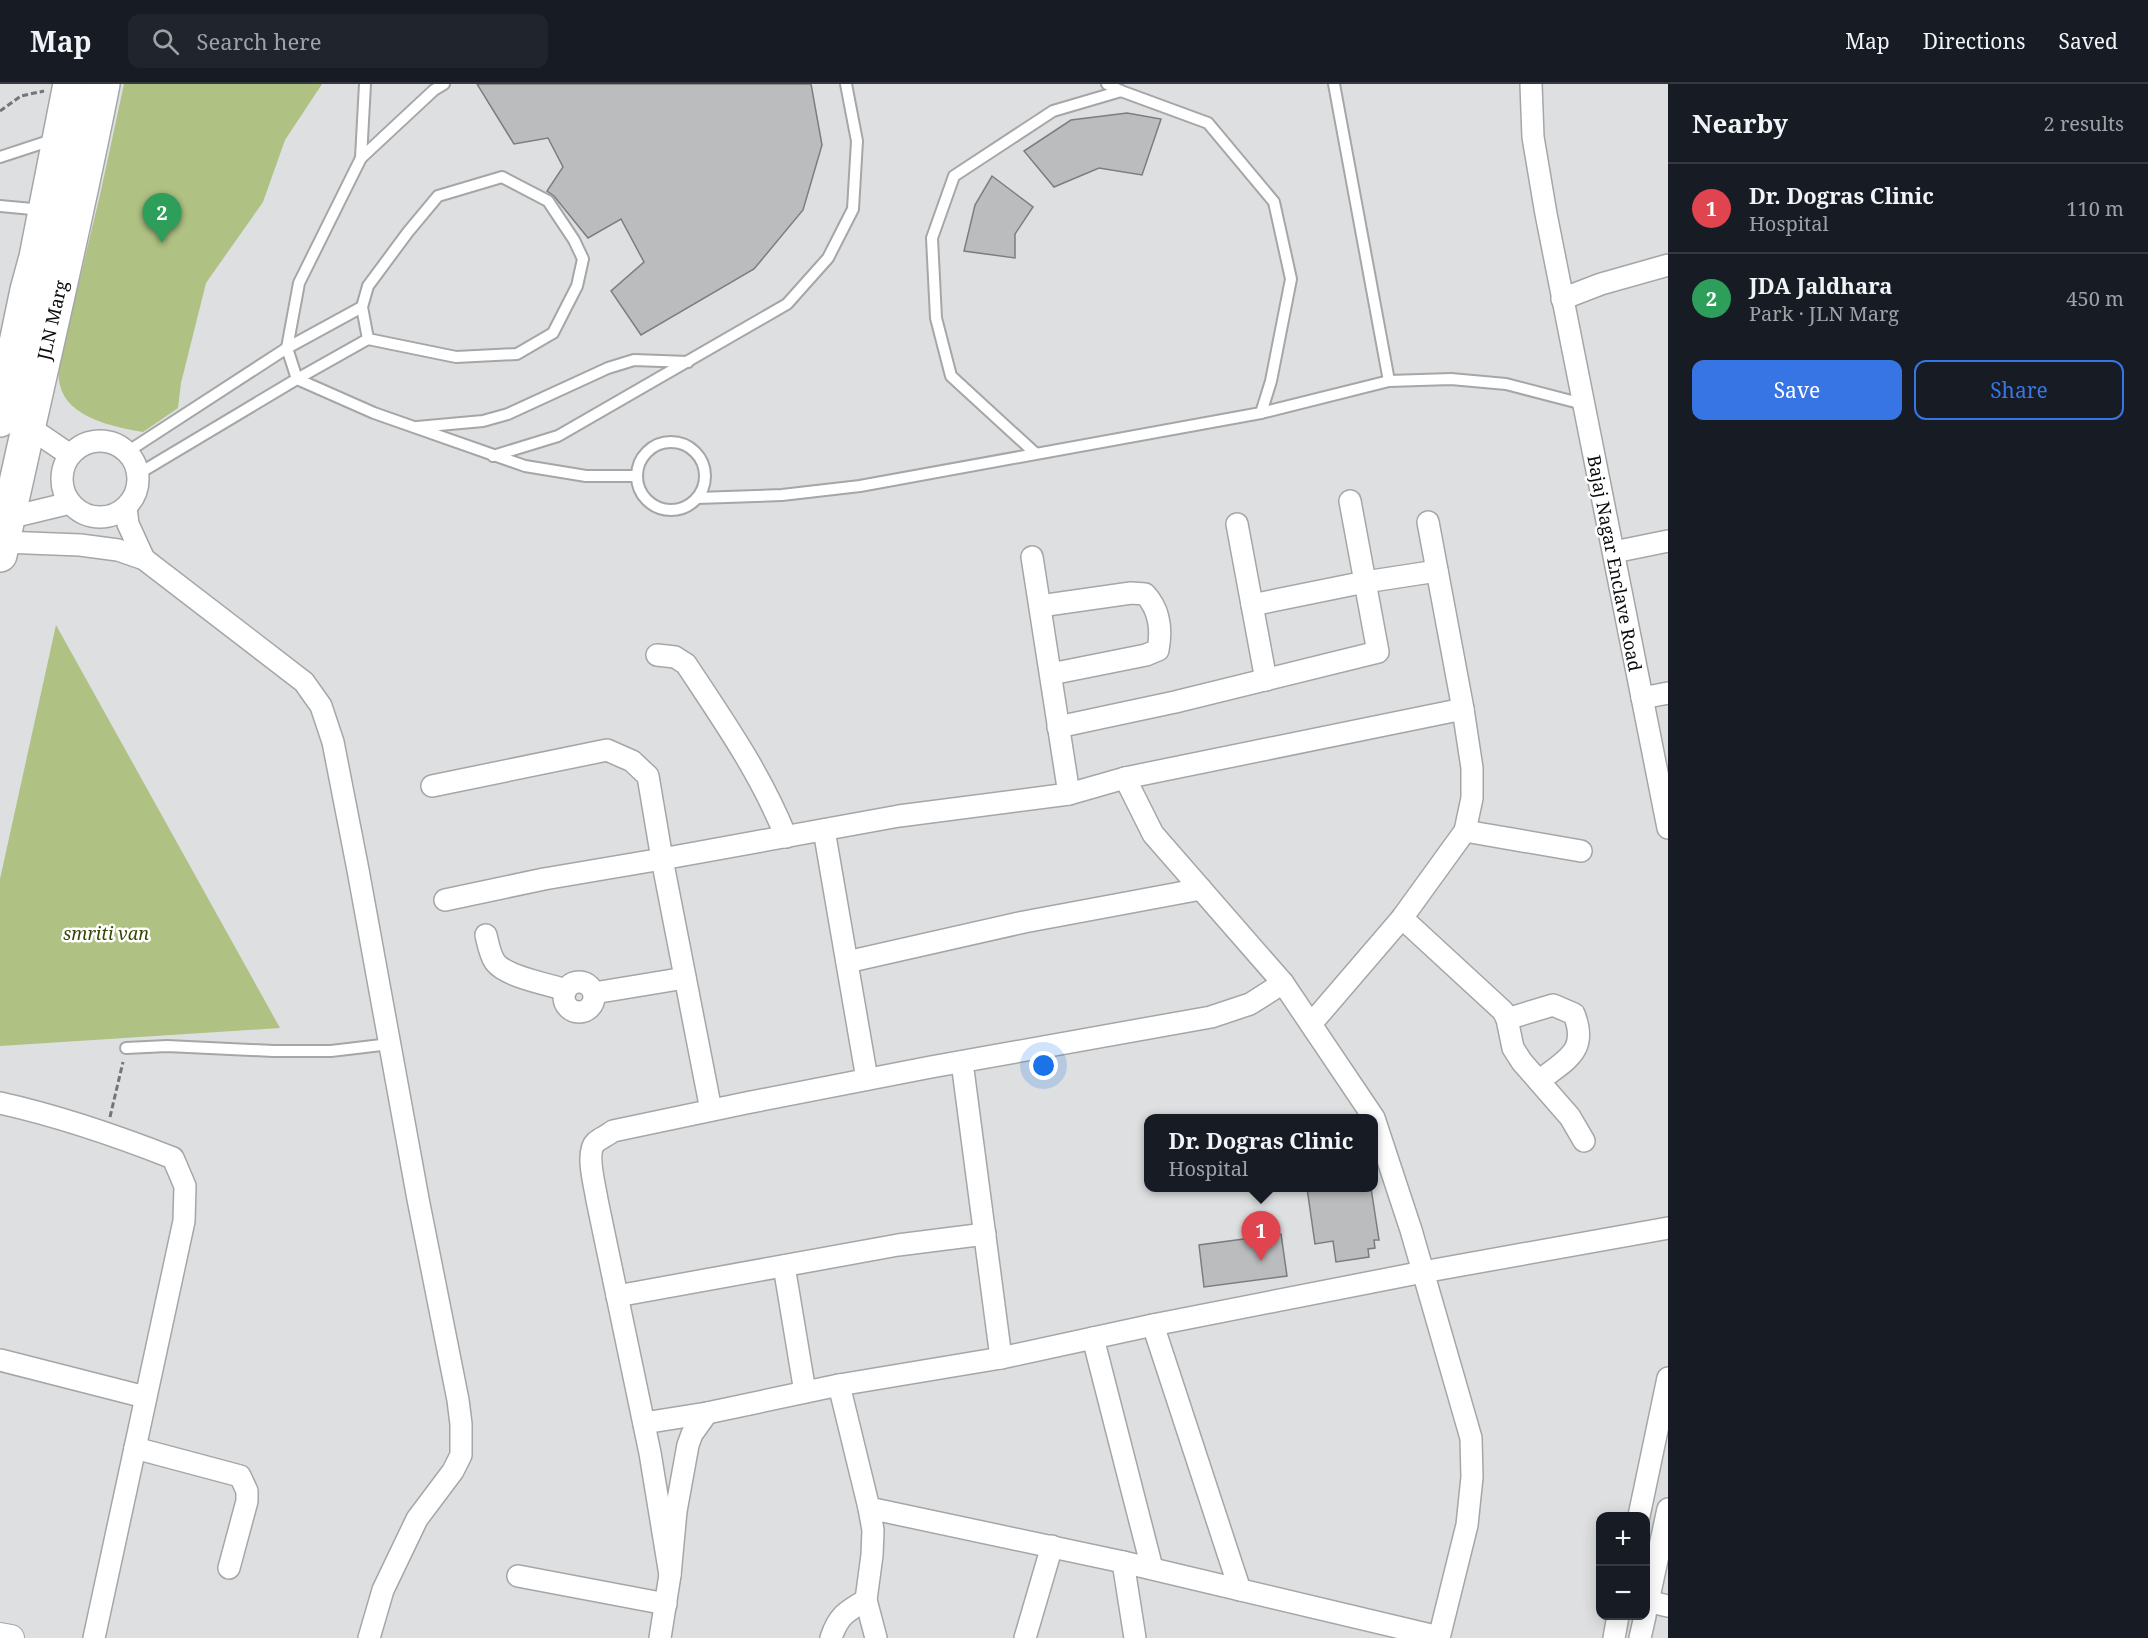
<!DOCTYPE html>
<meta charset="utf-8">
<style>
:root{--surface:#171b24;--page:#20242c;--text:#f1f3f6;--muted:#9ea1a6;--line:#363941;--accent:#3875e4}
body{margin:0;font-family:"Noto Serif",serif;background:var(--page);color:var(--text)}
.controls{position:absolute;right:18px;bottom:18px;display:grid;overflow:hidden;border-radius:12px;box-shadow:0 3px 15px #0003}
.controls button{width:54px;height:54px;display:grid;place-items:center;padding:0;border:0;border-bottom:2px solid var(--line);background:var(--surface);color:var(--text);font:30px sans-serif}
.you{position:absolute;left:1044px;top:982px;width:21px;height:21px;margin:-15px;border:4px solid #fff;border-radius:50%;background:#1a73e8;box-shadow:0 0 0 9px #1a73e833}
.badge{display:grid;place-items:center;width:39px;height:39px;border-radius:50%;background:var(--accent);color:#fff;font-size:20px;font-weight:700}
.pin{position:absolute;translate:-50% -50px;filter:drop-shadow(0 2px 3px #0008)}
.pin::after{content:'';position:absolute;top:32px;width:21px;height:18px;background:inherit;clip-path:polygon(0 0,100% 0,50% 100%)}
.popup{position:absolute;left:1144px;top:1030px;width:234px;height:78px;box-sizing:border-box;display:grid;place-content:center;border-radius:12px;background:var(--surface);filter:drop-shadow(0 2px 4px #0005);font-size:20px;white-space:nowrap;color:var(--muted)}
.popup b{font-size:22px;color:var(--text)}
.popup::after{content:'';position:absolute;left:50%;top:100%;margin-left:-12px;border:12px solid transparent;border-top-color:var(--surface)}
.list{margin:0;padding:0;list-style:none}
h2{display:flex;justify-content:space-between;align-items:center;height:78px;margin:0;padding:0 24px;font-size:26px}
h2 small{font-size:20px;font-weight:400;color:var(--muted)}
.list li{display:grid;grid-template-columns:39px 1fr auto;gap:18px;align-items:center;box-sizing:border-box;height:90px;padding:0 24px;border-top:2px solid var(--line)}
.list b{display:block;font-size:22px;white-space:nowrap}
.list p{margin:0;font-size:20px;white-space:nowrap;color:var(--muted)}
.list em{font-size:20px;font-style:normal;color:var(--muted)}
.actions{display:flex;gap:12px;padding:18px 24px}
.actions a{flex:1;padding:14px 0;border:2px solid var(--accent);border-radius:12px;text-align:center;font-size:21px;color:var(--accent)}
.actions .main{background:var(--accent);color:#fff}
.icon{flex:none;width:33px;height:33px;fill:none;stroke:currentColor;stroke-width:2;stroke-linecap:round;stroke-linejoin:round}
.map{position:relative;flex:none;width:1668px;height:1554px;overflow:hidden}
header{display:flex;align-items:center;gap:36px;box-sizing:border-box;height:84px;padding:0 30px;background:var(--surface);border-bottom:2px solid var(--line)}
header strong{font-size:28px}
nav{display:flex;gap:33px;margin-inline-start:auto;font-size:21px}
.search{width:420px;height:54px;background:var(--page);display:flex;align-items:center;gap:15px;box-sizing:border-box;padding:0 21px;border-radius:12px;color:var(--muted);font-size:22px}
main{display:flex}
aside{flex:1;background:var(--surface)}
.map>svg:first-child{display:block}
.green{fill:#afc183}
.building{fill:#babcbd;stroke:#7c7d7f;stroke-width:1.5}
.lines{fill:none;stroke-linecap:round;stroke-linejoin:round}
.service-casing{stroke:#a5a6a8;stroke-width:14}
.minor-casing{stroke:#a5a6a8;stroke-width:24}
.tertiary-casing{stroke:#a5a6a8;stroke-width:28}
.primary-casing{stroke:#a5a6a8;stroke-width:36}
.path{stroke:#747576;stroke-width:3;stroke-dasharray:6 3;stroke-linecap:butt}
.service{stroke:#fff;stroke-width:10}
.minor{stroke:#fff;stroke-width:21}
.tertiary{stroke:#fff;stroke-width:26}
.primary{stroke:#fff;stroke-width:33}
.labels{text-anchor:middle;dominant-baseline:central;stroke-width:5;stroke-linejoin:round;paint-order:stroke}
.street-label{font-size:18px;fill:#0d0d0e;stroke:#fff}
.park-label{font-size:18px;font-style:italic;fill:#374501;stroke:#fff}
</style>
<header>
<strong>Map</strong>
<div class="search"><svg class="icon" aria-label="search" viewBox="0 0 24 24"><circle cx="10" cy="10" r="6"/><path d="M15 15l6 6"/></svg>Search here</div>
<nav><a>Map</a><a>Directions</a><a>Saved</a></nav>
</header>
<main>
<div class="map">
<svg width="1668" height="1554" viewBox="0 0 1668 1554">
<rect width="100%" height="100%" fill="#dddfe0"/>
<!-- green -->
<g class="green">
<path d="M124,0H322L285,56L263,118L206,199L181,299L178,324L143,348C115,343 67,334 60,301C58,295 59,288 59,282L100,111Z"/>
<polygon points="56,541 280,944 0,962 0,795"/>
</g>
<!-- building -->
<g class="building">
<polygon points="477,0 811,0 822,61 803,126 754,185 641,251 611,207 644,178 621,135 588,154 554,112 547,107 563,83 548,54 514,60"/>
<polygon points="1127,29 1161,35 1142,91 1099,84 1054,103 1024,67 1071,36"/>
<polygon points="992,92 1033,123 1015,150 1015,174 964,167 975,121"/>
<polygon points="1307,1104 1371,1104 1379,1156 1374,1156 1375,1164 1368,1165 1369,1173 1336,1178 1333,1157 1315,1160"/>
<polygon points="1281,1150 1287,1192 1204,1203 1199,1161"/>
</g>
<g class="lines">
<!-- service casing -->
<g class="service-casing">
<g id="service">
<polyline points="444,0 434,6 361,74 299,199 287,264 297,295 374,329 525,382 586,392 636,392"/>
<polyline points="1107,0 1121,7"/>
<polyline points="1334,0 1389,297"/>
<polyline points="0,73 55,55"/>
<polyline points="361,74 365,0"/>
<polyline points="0,122 43,126"/>
<polyline points="417,343 483,337 508,330 608,284 634,276 688,278"/>
<circle cx="671" cy="392" r="34"/>
<polyline points="127,368 287,264 362,223"/>
<polyline points="1035,369 951,292 936,234 932,154 954,92 1053,27 1121,7 1208,39 1274,118 1291,195 1271,297 1261,329"/>
<polyline points="493,372 558,352 787,220 828,174 853,125 857,57 846,0"/>
<polyline points="138,390 297,295 368,255 456,273 517,270 553,249 577,202 583,175 574,156 548,117 502,93 438,112 408,148 368,202 362,223 368,255"/>
<polyline points="697,414 782,411 860,402 1261,329 1389,297 1451,295 1506,300 1583,320"/>
<polyline points="126,964 167,962 273,967 331,967 390,960"/>
</g>
</g>
<!-- minor casing -->
<g class="minor-casing">
<g id="minor">
<polyline points="1531,0 1533,53 1546,130 1668,744"/>
<polyline points="1562,215 1601,200 1668,181"/>
<polyline points="29,343 70,371"/>
<circle cx="100" cy="395" r="38"/>
<polyline points="126,424 128,440 144,475"/>
<polyline points="8,434 70,419"/>
<polyline points="1428,438 1463,625 1472,684 1472,714 1465,747"/>
<polyline points="1237,440 1266,596"/>
<polyline points="3,458 80,461 118,466 144,475 304,598 321,622 333,658 358,786 418,1115 458,1316 461,1340 461,1371 453,1387 417,1435 383,1506 369,1554"/>
<polyline points="1614,468 1668,457"/>
<polyline points="1032,473 1069,710"/>
<polyline points="1252,521 1365,498 1437,487"/>
<path d="M1040,522L1131,509L1145,510C1160,526 1162,545 1158,566L1146,571L1051,590"/>
<path d="M657,571L675,573L686,580C723,636 761,690 786,753"/>
<polyline points="1642,614 1668,609"/>
<polyline points="1058,643 1175,618 1378,568 1350,417"/>
<polyline points="1125,694 1153,750 1283,899 1374,1034 1411,1146 1471,1354 1472,1393 1467,1441 1439,1554"/>
<polyline points="432,702 607,666 632,677 648,692 662,775 544,795 445,816"/>
<polyline points="824,746 867,995"/>
<polyline points="1402,834 1503,927 1507,935 1513,964 1522,978 1570,1033 1584,1057"/>
<path d="M486,851C488,860 490,871 495,878C506,893 548,900 566,906"/>
<polyline points="847,878 1024,838 1201,805"/>
<circle cx="579" cy="913" r="15"/>
<polyline points="594,909 685,894"/>
<path d="M1507,935L1553,921L1574,930C1589,968 1565,976 1539,997"/>
<polyline points="1311,940 1402,834 1465,747 1581,767"/>
<polyline points="962,978 1001,1274"/>
<path d="M0,1019C59,1032 117,1052 173,1074L185,1102L184,1137L94,1554"/>
<polyline points="711,1026 662,775 899,732 1069,710 1125,694 1463,625"/>
<polyline points="784,1182 805,1308"/>
<polyline points="617,1212 898,1161 985,1150"/>
<polyline points="1153,1241 1240,1506"/>
<polyline points="1093,1254 1152,1484"/>
<polyline points="0,1276 145,1313"/>
<polyline points="839,1301 869,1424 1123,1478 1439,1553"/>
<polyline points="644,1339 707,1329 839,1301 1001,1274 1153,1241 1423,1188 1668,1144"/>
<polyline points="135,1364 240,1392 247,1407 247,1417 229,1484"/>
<polyline points="869,1424 873,1446 872,1471 866,1516 876,1554"/>
<polyline points="1639,1432 1668,1294"/>
<polyline points="1123,1478 1135,1554"/>
<path d="M670,1491L650,1369L597,1116C595,1102 585,1068 596,1058C601,1054 608,1051 613,1047L746,1019L931,983L1211,933L1250,920L1283,899"/>
<polyline points="518,1492 666,1520"/>
<polyline points="1647,1517 1668,1522"/>
<polyline points="1646,1527 1668,1425"/>
<polyline points="660,1554 670,1491 676,1427 688,1361 692,1350 707,1329"/>
<path d="M831,1554C838,1532 847,1527 866,1516"/>
<polyline points="1025,1554 1052,1462"/>
<polyline points="1614,1554 1618,1532"/>
<polyline points="1640,1554 1645,1532"/>
</g>
</g>
<!-- tertiary casing -->
<g class="tertiary-casing">
<polyline id="tertiary" points="0,1552 11,1554"/>
</g>
<!-- primary casing -->
<g class="primary-casing">
<g id="primary">
<polyline points="0,336 27,206 36,173 70,0"/>
<path d="M0,471C34,314 72,158 103,0"/>
</g>
</g>
<!-- path -->
<g class="path">
<polyline points="0,27 21,12 44,7"/>
<polyline points="110,1033 123,978"/>
</g>
<!-- service -->
<use href="#service" class="service"/>
<!-- minor -->
<use href="#minor" class="minor"/>
<!-- tertiary -->
<use href="#tertiary" class="tertiary"/>
<!-- primary -->
<use href="#primary" class="primary"/>
</g>
<g class="labels">
<!-- street labels -->
<g class="street-label">
<text transform="translate(52 236) rotate(-77)">JLN Marg</text>
<text transform="translate(1615 479) rotate(79)">Bajaj Nagar Enclave Road</text>
</g>
<!-- park labels -->
<g class="park-label">
<text x="106" y="849">smriti van</text>
</g>
</g>
</svg>
<div class="controls">
<button>+</button>
<button>−</button>
</div>
<div class="you"></div>
<div class="pin badge" style="left:1261px;top:1177px;background:#e0444e">1</div>
<div class="popup"><b>Dr. Dogras Clinic</b>Hospital</div>
<div class="pin badge" style="left:162px;top:159px;background:#2e9e5b">2</div>
</div>
<aside>
<h2>Nearby<small>2 results</small></h2>
<ul class="list">
<li><span class="badge" style="background:#e0444e">1</span><div><b>Dr. Dogras Clinic</b><p>Hospital</p></div><em>110 m</em></li>
<li><span class="badge" style="background:#2e9e5b">2</span><div><b>JDA Jaldhara</b><p>Park · JLN Marg</p></div><em>450 m</em></li>
</ul>
<div class="actions"><a class="main">Save</a><a>Share</a></div>
</aside>
</main>
